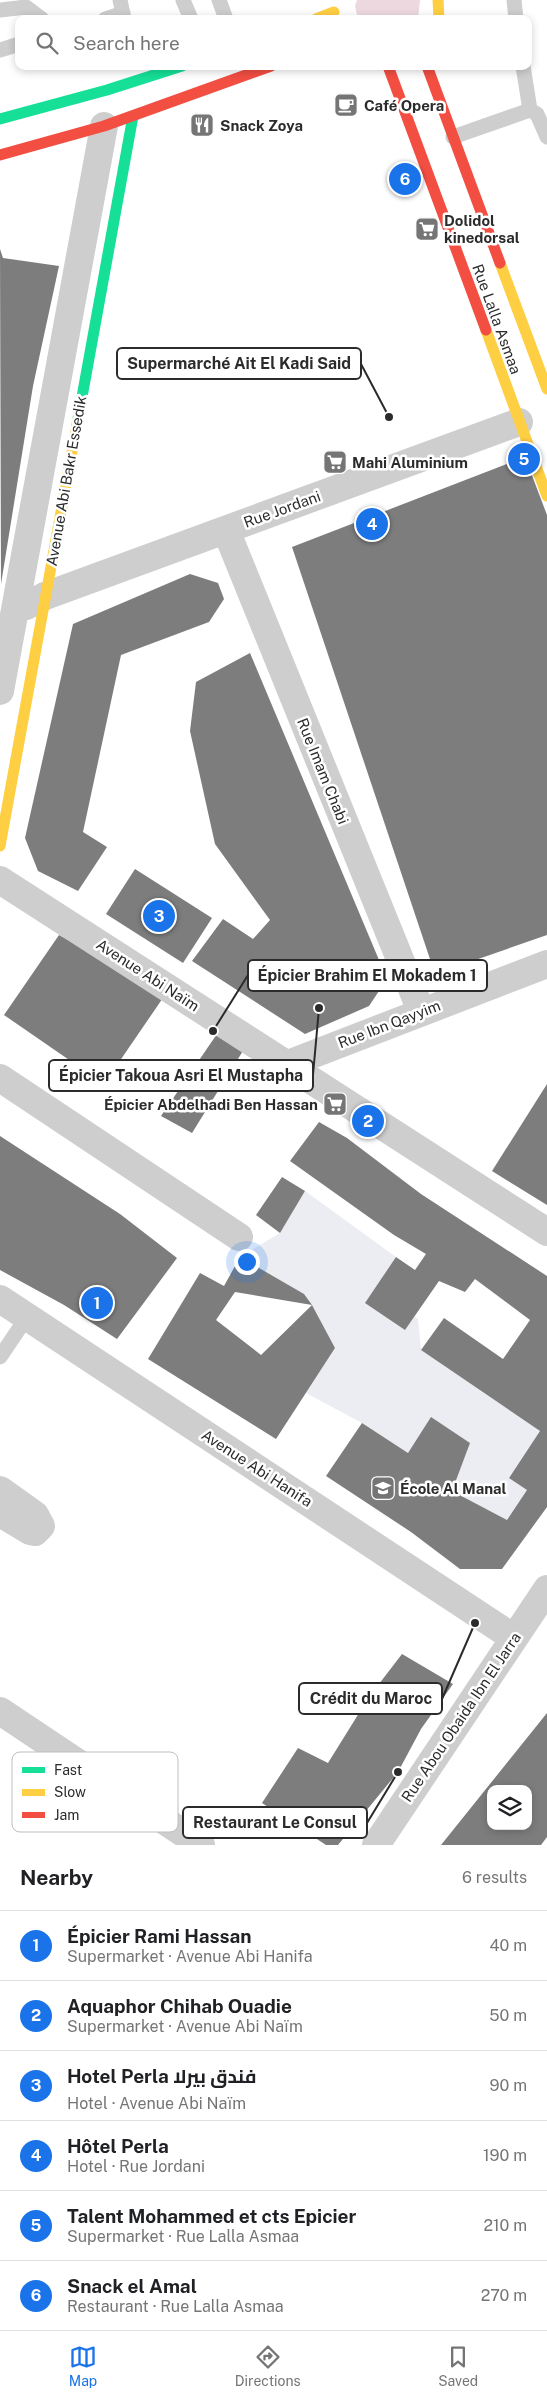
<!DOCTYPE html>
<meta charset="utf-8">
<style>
:root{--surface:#fff;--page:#f2f2f2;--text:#202124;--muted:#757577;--line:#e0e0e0;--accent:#1a73e8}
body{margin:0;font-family:"Public Sans",Cairo,sans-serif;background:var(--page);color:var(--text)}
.controls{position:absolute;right:15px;bottom:15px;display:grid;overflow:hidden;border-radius:10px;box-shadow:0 2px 8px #0003}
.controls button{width:45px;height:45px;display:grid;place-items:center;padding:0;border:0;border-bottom:1px solid var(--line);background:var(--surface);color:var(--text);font:25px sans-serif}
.you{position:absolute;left:246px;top:1261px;width:18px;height:18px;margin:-12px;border:4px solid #fff;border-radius:50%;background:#1a73e8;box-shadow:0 0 0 8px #1a73e833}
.badge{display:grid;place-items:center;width:32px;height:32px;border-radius:50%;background:var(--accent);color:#fff;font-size:16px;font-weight:700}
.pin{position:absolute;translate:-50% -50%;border:2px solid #fff;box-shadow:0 1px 5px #0006}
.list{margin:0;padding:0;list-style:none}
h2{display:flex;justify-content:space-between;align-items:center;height:65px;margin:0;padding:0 20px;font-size:21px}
h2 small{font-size:16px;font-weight:400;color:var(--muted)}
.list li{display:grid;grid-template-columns:32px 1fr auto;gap:15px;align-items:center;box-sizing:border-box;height:70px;padding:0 20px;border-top:1px solid var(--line)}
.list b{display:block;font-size:19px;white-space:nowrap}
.list p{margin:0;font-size:16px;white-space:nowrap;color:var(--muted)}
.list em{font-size:16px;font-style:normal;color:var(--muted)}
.icon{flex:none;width:28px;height:28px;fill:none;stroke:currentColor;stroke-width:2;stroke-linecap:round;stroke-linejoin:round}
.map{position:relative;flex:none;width:547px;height:1845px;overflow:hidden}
.search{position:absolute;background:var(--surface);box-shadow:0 2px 8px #0003;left:15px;right:15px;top:15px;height:55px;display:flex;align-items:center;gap:12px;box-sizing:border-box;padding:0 18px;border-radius:10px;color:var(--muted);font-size:19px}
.sheet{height:485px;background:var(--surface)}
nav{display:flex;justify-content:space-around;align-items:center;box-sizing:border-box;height:70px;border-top:1px solid var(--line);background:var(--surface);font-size:14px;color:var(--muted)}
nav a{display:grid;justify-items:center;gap:2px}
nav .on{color:var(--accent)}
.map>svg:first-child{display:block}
.green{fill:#ebedf2}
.water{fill:#edd8e0}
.building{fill:#7d7d7d;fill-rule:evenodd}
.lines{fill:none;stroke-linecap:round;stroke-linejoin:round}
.lane{stroke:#cecece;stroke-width:15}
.street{stroke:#cecece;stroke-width:28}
.fast{stroke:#16e098;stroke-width:11}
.slow{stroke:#ffcf43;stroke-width:11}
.jam{stroke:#f24e42;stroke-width:11}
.labels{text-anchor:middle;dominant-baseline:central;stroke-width:5;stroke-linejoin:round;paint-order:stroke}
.poi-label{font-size:15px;font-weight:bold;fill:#2b2b2b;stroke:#fff;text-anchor:start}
.street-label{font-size:15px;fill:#2b2b2b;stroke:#fff}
.key{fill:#fff;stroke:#bfbfbf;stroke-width:1}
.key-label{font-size:14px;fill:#2b2b2b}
.leader{fill:none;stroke:#2b2b2b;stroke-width:2}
.callout-dot{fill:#2b2b2b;stroke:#fff;stroke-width:2}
.callout{fill:#fff;stroke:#2b2b2b;stroke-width:2}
.callout-label{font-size:16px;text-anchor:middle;font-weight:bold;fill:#2b2b2b}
</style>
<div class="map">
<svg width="547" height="1845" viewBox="0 0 547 1845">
<rect width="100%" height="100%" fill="#fff"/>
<!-- green -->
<polygon class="green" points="305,1191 396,1257 377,1289 418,1319 421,1350 540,1431 509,1477 527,1490 507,1520 452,1491 470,1443 432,1418 408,1453 362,1423 306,1393 335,1348 312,1305 240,1257 280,1233"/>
<!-- water -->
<polygon class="water" points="357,0 420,0 418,19 358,19 355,6"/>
<!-- building -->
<g class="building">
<polygon points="0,249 3,258 59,266 33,386 1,584"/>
<polygon points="525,457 547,515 547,935 435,974 292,547"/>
<polygon points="190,574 218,583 224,599 209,622 121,655 83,832 107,847 78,891 38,871 25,838 73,624"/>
<polygon points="250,653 387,979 369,1006 305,1034 192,961 223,919 253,939 270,920 215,844 190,731 196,682"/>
<polygon points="135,869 212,918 183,963 106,914"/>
<polygon points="59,935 167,992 104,1084 4,1015"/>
<polygon points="219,1031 246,1046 192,1133 161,1116"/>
<polygon points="547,1084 547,1205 492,1171"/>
<polygon points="319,1122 347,1138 421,1194 547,1276 547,1507 502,1569 460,1569 411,1532 326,1476 362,1423 408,1453 431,1417 470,1443 452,1491 507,1520 527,1490 509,1478 540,1431 421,1350 444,1318 503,1359 530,1320 475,1279 465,1292 439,1281 405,1330 365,1303 396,1257 415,1270 426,1254 394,1235 290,1161"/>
<polygon points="0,1136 120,1214 177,1258 117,1339 64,1305 0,1270"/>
<polygon points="282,1177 305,1191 280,1233 256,1215"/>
<polygon points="240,1257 304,1294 312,1305 235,1292 216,1320 261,1355 312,1305 335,1348 276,1439 148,1359 200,1273 224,1286"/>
<polygon points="402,1654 453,1684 421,1729 398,1772 338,1845 326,1845 262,1803 298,1748 328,1763 369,1697"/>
<path d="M547,1713V1837L541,1845H441ZM491,1789H528V1826H491Z"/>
</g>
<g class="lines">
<!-- lane -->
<g class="lane">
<polyline points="120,0 124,19"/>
<polyline points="183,0 191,19"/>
<polyline points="219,0 226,19"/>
<polyline points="514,0 516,19"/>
<polyline points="0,10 26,7 42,19"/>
<polyline points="105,19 123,13"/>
<polyline points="0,50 19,44"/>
<polyline points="523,66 530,110"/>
<polyline points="453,137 530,110 537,114 547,137"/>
<polyline points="0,1357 27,1317"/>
</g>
<!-- street -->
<g class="street">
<polyline points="226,530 421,1011"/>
<polyline points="26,606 45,596 519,422"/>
<polyline points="0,691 104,126"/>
<polyline points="0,880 547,1232"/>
<polyline points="288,1064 547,964"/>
<polyline points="0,1078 239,1237"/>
<polyline points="0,1299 514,1638"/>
<polyline points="0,1490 35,1515 41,1526 35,1532 30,1531 0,1513"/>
<polyline points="0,1711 201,1845"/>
<polyline points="376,1845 547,1589"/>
</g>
<!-- fast -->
<g class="fast">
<polyline points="0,119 107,90 182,66"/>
<polyline points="78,419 133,116"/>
</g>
<!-- slow -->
<g class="slow">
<polyline points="438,0 439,19"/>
<polyline points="316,19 334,12"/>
<polyline points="500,263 547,389"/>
<polyline points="486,330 547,496"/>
<polyline points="0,846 78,419"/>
</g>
<!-- jam -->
<g class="jam">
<polyline points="388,66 486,330"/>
<polyline points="427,66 500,263"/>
<polyline points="0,155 104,126 271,66"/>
</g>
</g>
<!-- icons -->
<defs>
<g id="cafe-square" transform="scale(1.25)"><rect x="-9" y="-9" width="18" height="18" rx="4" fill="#757575" stroke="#fff"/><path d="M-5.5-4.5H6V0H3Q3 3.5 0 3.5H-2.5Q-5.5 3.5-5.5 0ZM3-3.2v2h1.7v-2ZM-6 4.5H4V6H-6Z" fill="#fff"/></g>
<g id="restaurant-square" transform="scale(1.25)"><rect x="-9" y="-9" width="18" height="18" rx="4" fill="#757575" stroke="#fff"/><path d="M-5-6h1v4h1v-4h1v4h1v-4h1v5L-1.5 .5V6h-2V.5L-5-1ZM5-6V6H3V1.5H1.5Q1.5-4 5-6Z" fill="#fff"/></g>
<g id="supermarket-square" transform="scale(1.25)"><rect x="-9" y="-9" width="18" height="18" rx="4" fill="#757575" stroke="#fff"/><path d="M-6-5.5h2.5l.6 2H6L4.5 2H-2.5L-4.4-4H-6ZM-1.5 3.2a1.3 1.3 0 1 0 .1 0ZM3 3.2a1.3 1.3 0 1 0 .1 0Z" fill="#fff"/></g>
<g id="school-square" transform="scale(1.25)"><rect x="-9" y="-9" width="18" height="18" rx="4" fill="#757575" stroke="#fff"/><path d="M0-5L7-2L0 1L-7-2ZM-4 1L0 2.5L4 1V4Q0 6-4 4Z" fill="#fff"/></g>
</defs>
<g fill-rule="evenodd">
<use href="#cafe-square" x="346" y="105"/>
<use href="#restaurant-square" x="202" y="125"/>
<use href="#supermarket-square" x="427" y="229"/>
<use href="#supermarket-square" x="335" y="462"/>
<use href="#supermarket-square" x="335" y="1104"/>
<use href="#school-square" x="383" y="1488"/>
</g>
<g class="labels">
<!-- poi labels -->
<g class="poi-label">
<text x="364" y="105">Café Opera</text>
<text x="220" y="125">Snack Zoya</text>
<text x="444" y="220">Dolidol<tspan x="444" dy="17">kinedorsal</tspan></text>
<text x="352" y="462">Mahi Aluminium</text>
<text x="318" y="1104" text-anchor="end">Épicier Abdelhadi Ben Hassan</text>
<text x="400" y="1488">École Al Manal</text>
</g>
<!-- street labels -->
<g class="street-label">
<text transform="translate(497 319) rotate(70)">Rue Lalla Asmaa</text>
<text transform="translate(66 481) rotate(-80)">Avenue Abi Bakr Essedik</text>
<text transform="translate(282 509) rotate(-20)">Rue Jordani</text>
<text transform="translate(323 771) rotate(68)">Rue Imam Chabi</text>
<text transform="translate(148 975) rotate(33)">Avenue Abi Naïm</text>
<text transform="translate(389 1024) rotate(-21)">Rue Ibn Qayyim</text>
<text transform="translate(257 1468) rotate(33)">Avenue Abi Hanifa</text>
<text transform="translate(461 1717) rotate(-56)">Rue Abou Obaida Ibn El Jarra</text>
</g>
</g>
<!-- legend -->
<rect x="12" y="1752" width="166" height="80" rx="8" class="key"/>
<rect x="22" y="1767" width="23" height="6" fill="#16e098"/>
<rect x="22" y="1789" width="23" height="7" fill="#ffcf43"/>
<rect x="22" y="1812" width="23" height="6" fill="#f24e42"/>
<g class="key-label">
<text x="54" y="1775">Fast</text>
<text x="54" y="1797">Slow</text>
<text x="54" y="1820">Jam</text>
</g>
<!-- callouts -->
<path class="leader" d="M389 417L361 364M213 1031L248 975M319 1008L313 1075M475 1623L442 1699M398 1772L367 1823"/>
<g class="callout-dot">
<circle cx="389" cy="417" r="5"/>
<circle cx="213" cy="1031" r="5"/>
<circle cx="319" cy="1008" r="5"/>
<circle cx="475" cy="1623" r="5"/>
<circle cx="398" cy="1772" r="5"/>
</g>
<g class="callout">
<rect x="117" y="348" width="244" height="31" rx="5"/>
<rect x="248" y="960" width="239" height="31" rx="5"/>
<rect x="49" y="1060" width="264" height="31" rx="5"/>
<rect x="299" y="1683" width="143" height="31" rx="5"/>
<rect x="183" y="1807" width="184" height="31" rx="5"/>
</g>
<g class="callout-label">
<text x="239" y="369">Supermarché Ait El Kadi Said</text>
<text x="367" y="981">Épicier Brahim El Mokadem 1</text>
<text x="181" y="1081">Épicier Takoua Asri El Mustapha</text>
<text x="371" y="1704">Crédit du Maroc</text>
<text x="275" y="1828">Restaurant Le Consul</text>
</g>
</svg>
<div class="controls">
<button><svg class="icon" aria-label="layers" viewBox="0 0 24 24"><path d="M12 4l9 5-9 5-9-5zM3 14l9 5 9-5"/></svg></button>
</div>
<div class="you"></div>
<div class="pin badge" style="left:97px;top:1303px">1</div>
<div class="pin badge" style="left:368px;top:1121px">2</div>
<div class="pin badge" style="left:159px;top:916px">3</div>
<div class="pin badge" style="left:372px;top:524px">4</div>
<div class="pin badge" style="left:524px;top:459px">5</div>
<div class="pin badge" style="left:405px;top:179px">6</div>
<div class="search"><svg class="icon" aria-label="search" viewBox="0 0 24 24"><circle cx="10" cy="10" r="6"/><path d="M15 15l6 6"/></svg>Search here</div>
</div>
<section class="sheet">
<h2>Nearby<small>6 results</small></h2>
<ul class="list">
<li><span class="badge">1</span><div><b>Épicier Rami Hassan</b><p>Supermarket · Avenue Abi Hanifa</p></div><em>40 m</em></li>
<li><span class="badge">2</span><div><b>Aquaphor Chihab Ouadie</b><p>Supermarket · Avenue Abi Naïm</p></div><em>50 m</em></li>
<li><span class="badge">3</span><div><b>Hotel Perla فندق بيرلا</b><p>Hotel · Avenue Abi Naïm</p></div><em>90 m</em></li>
<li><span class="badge">4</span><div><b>Hôtel Perla</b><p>Hotel · Rue Jordani</p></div><em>190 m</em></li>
<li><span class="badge">5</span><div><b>Talent Mohammed et cts Epicier</b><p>Supermarket · Rue Lalla Asmaa</p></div><em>210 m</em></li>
<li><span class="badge">6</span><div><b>Snack el Amal</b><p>Restaurant · Rue Lalla Asmaa</p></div><em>270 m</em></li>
</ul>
</section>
<nav>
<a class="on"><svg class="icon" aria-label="map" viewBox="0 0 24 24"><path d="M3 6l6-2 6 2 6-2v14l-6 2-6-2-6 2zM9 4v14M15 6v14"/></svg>Map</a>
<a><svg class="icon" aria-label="directions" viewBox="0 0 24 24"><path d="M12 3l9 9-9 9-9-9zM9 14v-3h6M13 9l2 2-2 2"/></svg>Directions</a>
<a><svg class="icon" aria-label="saved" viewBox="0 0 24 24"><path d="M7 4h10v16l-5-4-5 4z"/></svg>Saved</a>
</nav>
